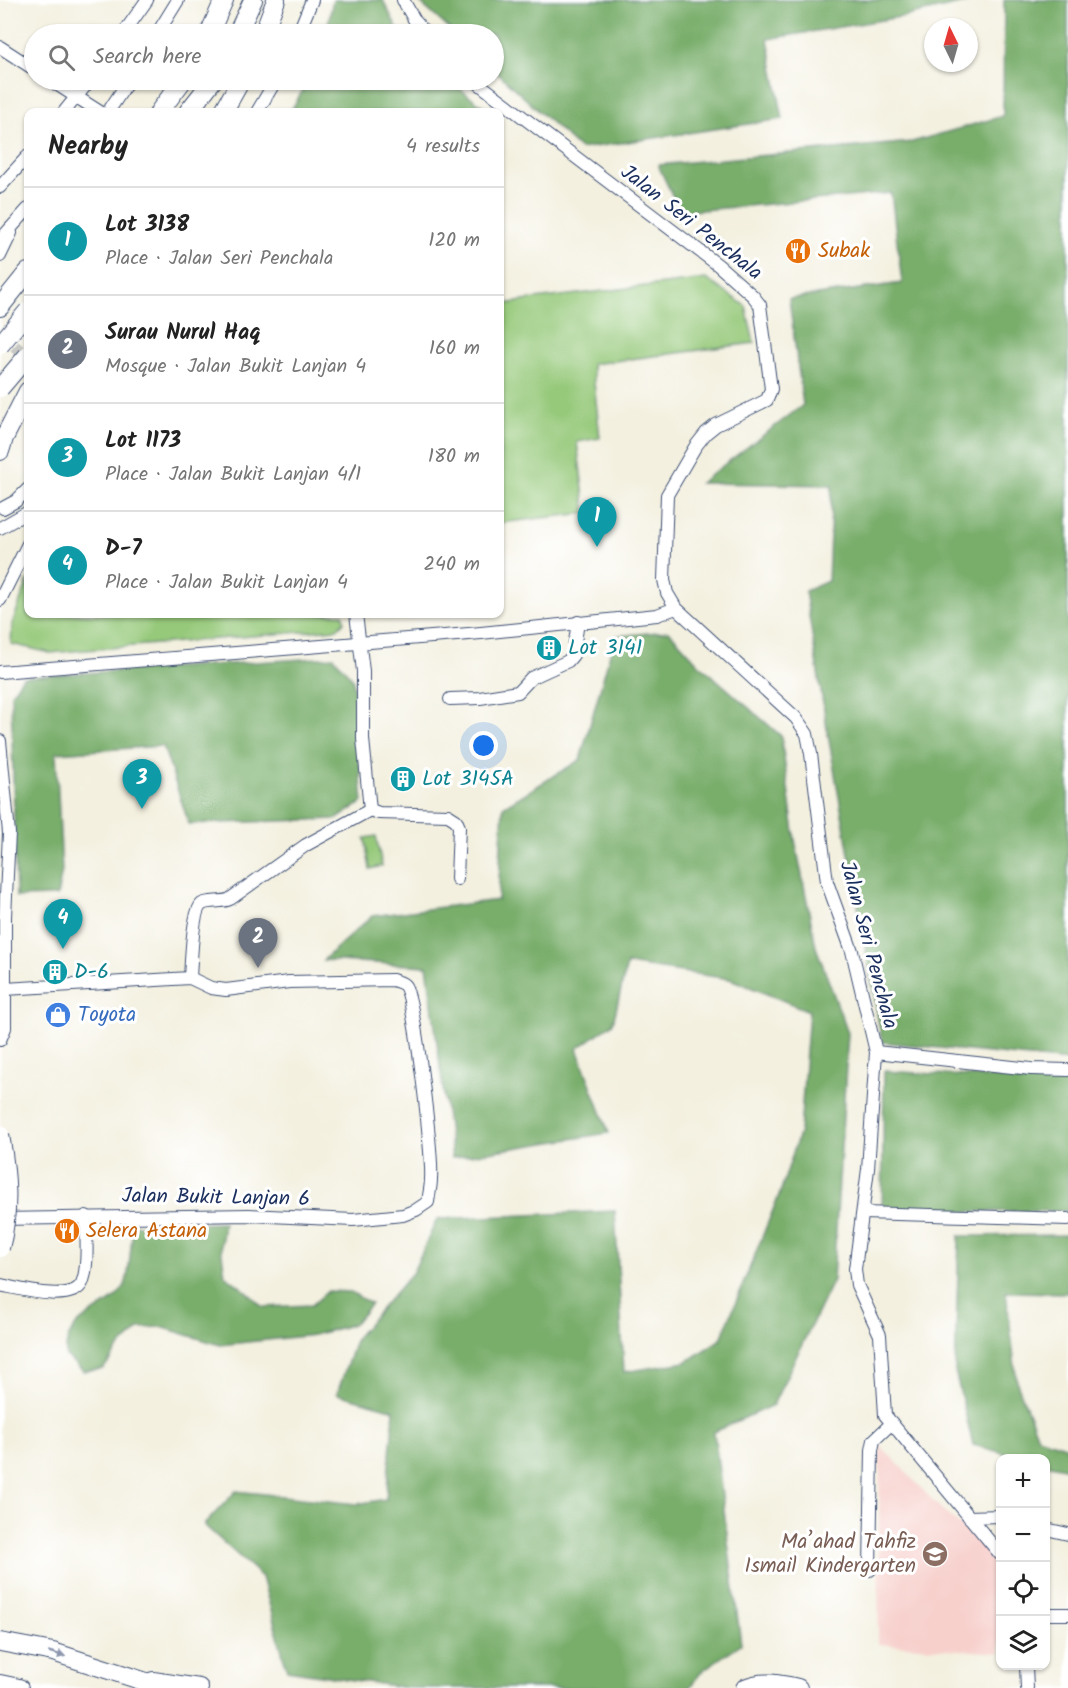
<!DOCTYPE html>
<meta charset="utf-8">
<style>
:root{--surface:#fff;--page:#f6f6f6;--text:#222;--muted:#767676;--line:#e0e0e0;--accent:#0b8043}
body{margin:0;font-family:Kalam,sans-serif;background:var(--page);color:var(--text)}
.controls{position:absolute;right:18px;bottom:18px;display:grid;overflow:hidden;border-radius:12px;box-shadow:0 2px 4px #0004}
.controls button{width:54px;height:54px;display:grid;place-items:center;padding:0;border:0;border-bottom:2px solid var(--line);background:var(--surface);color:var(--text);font:30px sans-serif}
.compass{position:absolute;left:924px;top:18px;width:54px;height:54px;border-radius:50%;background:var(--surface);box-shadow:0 2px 4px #0004;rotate:355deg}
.you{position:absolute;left:484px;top:746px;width:21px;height:21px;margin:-15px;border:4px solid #fff;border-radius:50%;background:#1a73e8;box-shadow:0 0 0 9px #1a73e833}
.badge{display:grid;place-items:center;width:39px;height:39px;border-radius:50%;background:var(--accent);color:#fff;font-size:20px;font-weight:700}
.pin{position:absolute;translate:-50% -50px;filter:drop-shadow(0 2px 3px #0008)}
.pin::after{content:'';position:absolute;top:32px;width:21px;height:18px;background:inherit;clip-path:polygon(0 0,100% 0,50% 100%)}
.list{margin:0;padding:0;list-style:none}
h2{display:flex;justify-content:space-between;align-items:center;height:78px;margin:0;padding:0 24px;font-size:26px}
h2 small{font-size:20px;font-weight:400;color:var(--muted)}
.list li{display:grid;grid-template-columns:39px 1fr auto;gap:18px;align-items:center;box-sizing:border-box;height:108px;padding:0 24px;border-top:2px solid var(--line)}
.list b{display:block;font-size:22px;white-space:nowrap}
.list p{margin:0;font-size:20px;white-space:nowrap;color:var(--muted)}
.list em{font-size:20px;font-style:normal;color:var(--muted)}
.icon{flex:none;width:33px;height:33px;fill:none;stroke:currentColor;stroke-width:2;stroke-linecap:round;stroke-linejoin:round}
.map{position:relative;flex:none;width:1068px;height:1688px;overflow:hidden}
.search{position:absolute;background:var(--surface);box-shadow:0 2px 4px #0004;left:24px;top:24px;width:480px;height:66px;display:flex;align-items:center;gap:15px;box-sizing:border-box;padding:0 21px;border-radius:33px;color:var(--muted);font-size:22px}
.panel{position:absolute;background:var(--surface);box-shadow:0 2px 4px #0004;left:24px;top:108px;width:480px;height:510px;border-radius:12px}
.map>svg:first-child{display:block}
.built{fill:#f7d0cc}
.green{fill:#96c97a;stroke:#587c6c;stroke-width:1.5}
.forest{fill:#78ad6a;stroke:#4a6e64;stroke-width:1.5}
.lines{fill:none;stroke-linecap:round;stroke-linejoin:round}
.minor-tunnel{stroke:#c8c9c5;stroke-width:12;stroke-dasharray:12 6;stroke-linecap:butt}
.minor-casing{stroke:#3b4c71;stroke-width:14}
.highway-casing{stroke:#3b4c71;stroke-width:20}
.minor{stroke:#fff;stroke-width:12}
.highway{stroke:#fff;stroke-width:18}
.highway-bridge-casing{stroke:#3b4c71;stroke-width:20;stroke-linecap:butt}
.highway-bridge{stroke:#fff;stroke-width:18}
.oneway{fill:#8d97ae}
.labels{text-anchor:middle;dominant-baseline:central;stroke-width:6;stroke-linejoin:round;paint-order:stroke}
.street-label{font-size:21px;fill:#1b2f5e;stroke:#fff}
.food-label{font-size:21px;fill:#c56008;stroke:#fff;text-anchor:start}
.culture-label{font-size:21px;fill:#0d838f;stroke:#fff;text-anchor:start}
.shop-label{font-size:21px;fill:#366cbe;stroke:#fff;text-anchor:start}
.education-label{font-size:21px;fill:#785e54;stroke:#fff;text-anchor:end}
</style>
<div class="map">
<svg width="1068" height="1688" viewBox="0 0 1068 1688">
<rect width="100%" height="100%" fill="#fff"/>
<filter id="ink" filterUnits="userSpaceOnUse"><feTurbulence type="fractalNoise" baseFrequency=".0167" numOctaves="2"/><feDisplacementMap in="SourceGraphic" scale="12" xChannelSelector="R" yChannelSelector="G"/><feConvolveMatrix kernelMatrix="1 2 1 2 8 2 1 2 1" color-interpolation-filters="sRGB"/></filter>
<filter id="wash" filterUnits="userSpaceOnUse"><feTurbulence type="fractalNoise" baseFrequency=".008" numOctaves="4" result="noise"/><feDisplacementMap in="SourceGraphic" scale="24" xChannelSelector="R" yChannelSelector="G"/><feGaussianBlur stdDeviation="1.35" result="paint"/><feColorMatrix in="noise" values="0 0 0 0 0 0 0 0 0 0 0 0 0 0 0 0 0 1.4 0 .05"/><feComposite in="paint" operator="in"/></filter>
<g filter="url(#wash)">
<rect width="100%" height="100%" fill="#f3f0df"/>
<!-- built -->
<polygon class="built" points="880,1445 945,1513 980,1541 1000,1566 1000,1653 878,1644"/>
<!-- green -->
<g class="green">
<polygon points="706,279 746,306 754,343 592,364 600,438 577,442 586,513 500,523 500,305 535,299"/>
<polygon points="28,580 28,614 343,614 344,622 337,629 50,653 11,644 12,624"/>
<polygon points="376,836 382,866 370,869 365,838"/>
</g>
<!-- forest -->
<g class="forest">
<polygon points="333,0 383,0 400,34 326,34"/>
<polygon points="417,0 977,0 906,16 768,39 783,119 580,149 494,70 494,34 455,34"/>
<polygon points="1004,0 1068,0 1068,1061 882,1042 827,729 805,591 828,581 832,485 700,483 803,405 789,299 902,283 891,193 680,212 658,165 912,142 1003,116"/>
<polygon points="309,80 448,80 487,109 452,112 290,112"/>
<polygon points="669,631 699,664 781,736 795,840 816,947 848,1033 833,1280 773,1405 714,1432 741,1644 703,1670 689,1688 407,1688 287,1670 262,1577 204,1525 236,1491 356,1504 386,1499 394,1410 337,1394 356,1338 413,1272 437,1219 615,1211 624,1372 686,1362 721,1339 781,1190 800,1131 809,1011 730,979 627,964 613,1023 577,1049 609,1133 452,1158 427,966 323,960 372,916 498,900 503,807 580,760 615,636"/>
<polygon points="334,657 353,679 363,802 337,819 189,824 163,746 56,753 62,871 57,896 16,897 11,694 23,677"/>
<polygon points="884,1071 1068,1082 1068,1211 882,1212"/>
<path d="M224,1223L221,1246L225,1275L246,1291L263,1307L312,1305L328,1291L351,1292L371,1304L354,1324L314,1335L220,1345L161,1327L140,1328L120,1347L103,1369L83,1371L66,1356C63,1313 110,1314 125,1285C130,1274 131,1239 133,1225Z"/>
<polygon points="1068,1235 1068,1293 1006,1292 1017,1383 1038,1437 1068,1447 1068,1469 1046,1464 1046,1458 1022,1458 973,1445 955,1371 959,1236"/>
</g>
</g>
<g filter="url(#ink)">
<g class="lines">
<!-- minor-tunnel -->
<polyline class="minor-tunnel" points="1,334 28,358"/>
<!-- minor casing -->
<g class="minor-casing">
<g id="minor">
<polyline points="403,0 415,21 426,34"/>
<polyline points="123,34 147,0"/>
<polyline points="157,34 178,0"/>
<polyline points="298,34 312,0"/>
<polyline points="0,47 34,69"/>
<polyline points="50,80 100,112"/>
<polyline points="474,80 718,265 753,296 760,305 771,389 767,400 716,425 706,433 695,447 667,495 664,580 667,593 676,608 796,718 807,734 811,754 827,882 852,951 876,1052 868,1169 855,1269 857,1285 880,1335 885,1415 1000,1554"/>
<polyline points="64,112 90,80"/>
<polyline points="108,112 129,80"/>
<polyline points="257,112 276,80"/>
<polyline points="0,187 28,156"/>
<polyline points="0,240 28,209"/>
<polyline points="0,256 11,233"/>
<polyline points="3,508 16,501 28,489"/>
<polyline points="0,528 28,512"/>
<polyline points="0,600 28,544"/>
<polyline points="356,614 363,671 363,739 370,810"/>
<polyline points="0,672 481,633 657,615 676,608"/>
<polyline points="450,699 480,698 518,692 531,678 568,661 573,655 578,622"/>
<polyline points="0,741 9,833 5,917 5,1028 0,1040"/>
<polyline points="370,810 379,813 448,815 456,820 459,827 457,879"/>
<path d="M190,978C191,965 192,911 202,904C209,900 222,903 230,899L306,845L370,810"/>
<polyline points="876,1052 1031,1069 1068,1070"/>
<polyline points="863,1213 1068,1219"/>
<path d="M0,1219L249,1215L353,1220L403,1215L416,1210L428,1202C429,1194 431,1187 431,1179C433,1157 415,1000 405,986C402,982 397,982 393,980L289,982L226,990L211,988L190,978L5,989"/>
<path d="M0,1285C17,1288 72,1304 82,1283C89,1267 86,1234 86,1216"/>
<polyline points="969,1517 1000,1516"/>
<polyline points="1046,1529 1068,1534"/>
<polyline points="870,1570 872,1450 874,1440 892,1423"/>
<polyline points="1046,1614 1068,1614"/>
<polyline points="1026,1666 1027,1688"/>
</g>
</g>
<!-- highway casing -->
<g class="highway-casing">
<g id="highway">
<polyline points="209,34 224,0"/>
<polyline points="237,34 253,0"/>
<polyline points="263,34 276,0"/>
<polyline points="159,112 183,80"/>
<polyline points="188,112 213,80"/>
<polyline points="223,112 241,80"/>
<polyline points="0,307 28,272"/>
<polyline points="0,451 4,438 28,391"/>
<polyline points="0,1642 53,1652 165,1688"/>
<polyline points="153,1681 199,1688"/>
<polyline points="0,1684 19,1688"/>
<path d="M745,1688C761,1680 780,1684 798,1688"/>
</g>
</g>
<!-- minor -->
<use href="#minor" class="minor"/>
<!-- highway -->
<use href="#highway" class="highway"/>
<!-- highway-bridge casing -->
<g class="highway-bridge-casing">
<g id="highway-bridge">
<polyline points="0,345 28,311"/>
<polyline points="0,388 28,355"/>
<path d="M0,1135C7,1174 10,1210 0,1248"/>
</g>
</g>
<!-- highway-bridge -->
<use href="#highway-bridge" class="highway-bridge"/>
</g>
<!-- one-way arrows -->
<defs><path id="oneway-solid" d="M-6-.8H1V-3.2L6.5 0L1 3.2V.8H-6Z" transform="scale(1.5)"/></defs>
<use class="oneway" href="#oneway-solid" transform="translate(57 1654) rotate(16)"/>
</g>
<!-- icons -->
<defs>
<g id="restaurant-disc" transform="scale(1.35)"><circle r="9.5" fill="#e8710a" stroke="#fff"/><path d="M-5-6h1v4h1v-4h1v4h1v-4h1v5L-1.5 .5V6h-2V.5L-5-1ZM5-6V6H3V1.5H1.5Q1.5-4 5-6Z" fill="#fff"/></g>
<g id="building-disc" transform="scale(1.35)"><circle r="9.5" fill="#0f9aa8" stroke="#fff"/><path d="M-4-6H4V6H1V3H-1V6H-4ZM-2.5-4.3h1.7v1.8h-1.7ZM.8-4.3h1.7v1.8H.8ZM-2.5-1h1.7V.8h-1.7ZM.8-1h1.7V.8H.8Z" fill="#fff"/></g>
<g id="shop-disc" transform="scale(1.35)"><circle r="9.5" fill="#3f7fe0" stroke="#fff"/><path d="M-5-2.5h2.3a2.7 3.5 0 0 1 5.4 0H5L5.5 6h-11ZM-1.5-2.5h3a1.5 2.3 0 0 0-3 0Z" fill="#fff"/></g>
<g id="school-disc" transform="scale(1.35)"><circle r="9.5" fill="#8d6e63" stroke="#fff"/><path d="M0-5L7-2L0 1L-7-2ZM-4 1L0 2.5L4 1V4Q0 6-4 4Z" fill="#fff"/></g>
</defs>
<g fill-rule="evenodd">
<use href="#restaurant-disc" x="798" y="251"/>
<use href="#building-disc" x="549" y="648"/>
<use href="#building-disc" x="403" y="779"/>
<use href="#building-disc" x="55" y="972"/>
<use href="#shop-disc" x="58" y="1015"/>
<use href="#restaurant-disc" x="67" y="1231"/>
<use href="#school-disc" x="935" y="1554"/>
</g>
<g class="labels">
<!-- street labels -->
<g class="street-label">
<text transform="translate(691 223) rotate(38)">Jalan Seri Penchala</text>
<text transform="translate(868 945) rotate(75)">Jalan Seri Penchala</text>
<text transform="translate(216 1198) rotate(1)">Jalan Bukit Lanjan 6</text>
</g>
<!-- food labels -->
<g class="food-label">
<text x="818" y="251">Subak</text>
<text x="86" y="1231">Selera Astana</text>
</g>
<!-- culture labels -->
<g class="culture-label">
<text x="568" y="648">Lot 3141</text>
<text x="422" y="779">Lot 3145A</text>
<text x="74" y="972">D-6</text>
</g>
<!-- shop labels -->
<g class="shop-label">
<text x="78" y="1015">Toyota</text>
</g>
<!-- education labels -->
<g class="education-label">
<text x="916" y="1542">Ma’ahad Tahfiz<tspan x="916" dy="24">Ismail Kindergarten</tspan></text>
</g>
</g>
</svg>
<div class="controls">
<button>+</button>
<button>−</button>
<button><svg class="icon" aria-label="locate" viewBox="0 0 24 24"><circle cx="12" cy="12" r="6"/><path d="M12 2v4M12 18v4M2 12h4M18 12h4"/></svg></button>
<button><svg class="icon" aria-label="layers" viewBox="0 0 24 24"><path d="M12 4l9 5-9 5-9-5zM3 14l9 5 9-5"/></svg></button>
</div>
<svg class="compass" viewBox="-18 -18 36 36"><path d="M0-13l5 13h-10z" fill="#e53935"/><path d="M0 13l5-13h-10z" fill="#767676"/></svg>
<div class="you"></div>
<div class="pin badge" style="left:597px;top:547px;background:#0f9aa8">1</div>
<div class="pin badge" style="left:258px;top:968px;background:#6b7280">2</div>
<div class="pin badge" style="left:142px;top:809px;background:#0f9aa8">3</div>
<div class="pin badge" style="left:63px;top:949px;background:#0f9aa8">4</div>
<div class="search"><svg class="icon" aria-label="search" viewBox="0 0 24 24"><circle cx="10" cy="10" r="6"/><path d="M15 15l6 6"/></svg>Search here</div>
<section class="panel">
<h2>Nearby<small>4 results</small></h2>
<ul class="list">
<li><span class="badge" style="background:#0f9aa8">1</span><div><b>Lot 3138</b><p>Place · Jalan Seri Penchala</p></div><em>120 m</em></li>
<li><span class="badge" style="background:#6b7280">2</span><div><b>Surau Nurul Haq</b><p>Mosque · Jalan Bukit Lanjan 4</p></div><em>160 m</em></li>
<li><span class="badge" style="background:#0f9aa8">3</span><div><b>Lot 1173</b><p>Place · Jalan Bukit Lanjan 4/1</p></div><em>180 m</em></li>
<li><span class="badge" style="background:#0f9aa8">4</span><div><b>D-7</b><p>Place · Jalan Bukit Lanjan 4</p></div><em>240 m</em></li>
</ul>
</section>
</div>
